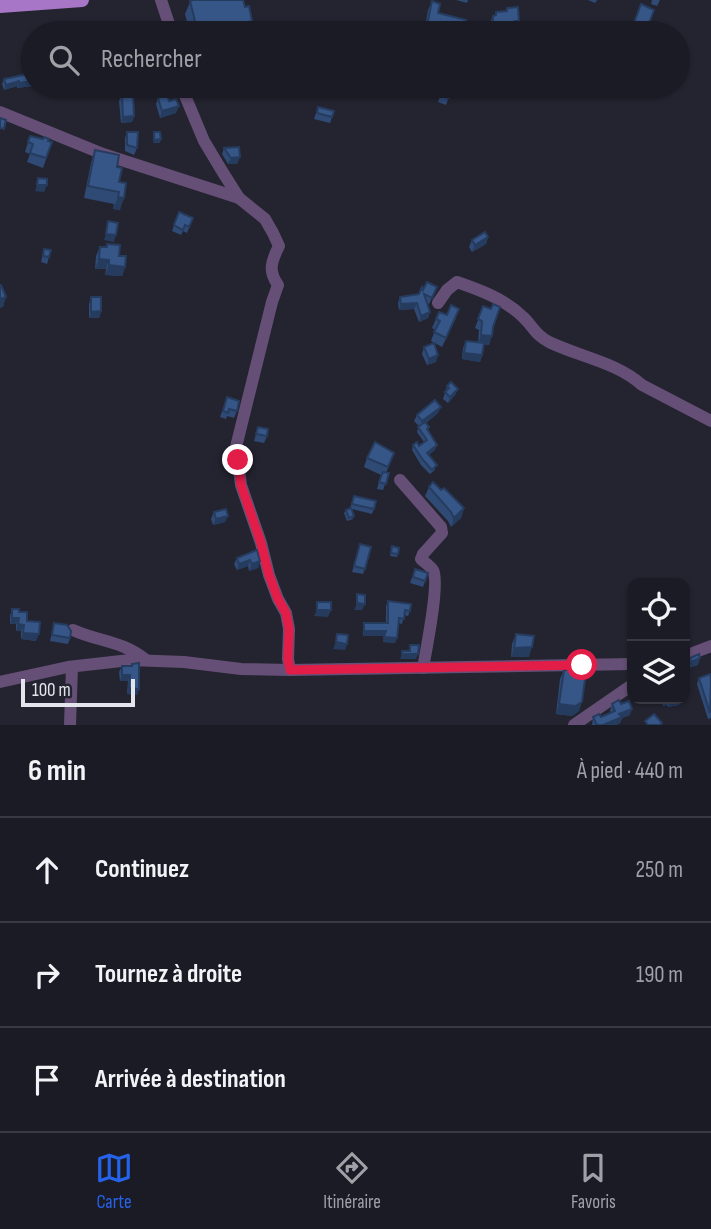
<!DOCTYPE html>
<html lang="fr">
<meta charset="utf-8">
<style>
:root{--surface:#1b1b25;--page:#24242d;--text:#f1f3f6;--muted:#a0a1a7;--line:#393942;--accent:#2563eb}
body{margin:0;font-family:"Sofia Sans Condensed",sans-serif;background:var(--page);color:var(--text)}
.controls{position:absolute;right:21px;bottom:21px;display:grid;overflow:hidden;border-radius:14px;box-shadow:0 2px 5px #0004}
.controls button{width:63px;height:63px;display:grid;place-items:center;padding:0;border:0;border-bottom:2px solid var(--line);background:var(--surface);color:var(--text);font:35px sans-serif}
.scale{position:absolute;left:21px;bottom:18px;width:114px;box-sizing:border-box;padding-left:7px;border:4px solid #e3e4ec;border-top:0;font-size:19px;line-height:24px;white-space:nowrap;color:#e3e4ec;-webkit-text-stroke:5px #242431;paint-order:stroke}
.stop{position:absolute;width:21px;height:21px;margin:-16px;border:5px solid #e11d48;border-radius:50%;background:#fff}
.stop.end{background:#e11d48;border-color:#fff;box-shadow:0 2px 7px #0008}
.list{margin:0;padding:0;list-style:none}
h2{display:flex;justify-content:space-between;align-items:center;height:91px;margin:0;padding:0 28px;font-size:30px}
h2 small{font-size:23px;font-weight:400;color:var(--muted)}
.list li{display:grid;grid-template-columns:46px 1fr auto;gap:21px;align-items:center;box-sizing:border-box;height:105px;padding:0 28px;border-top:2px solid var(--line)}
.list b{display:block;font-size:26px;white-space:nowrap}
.list em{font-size:23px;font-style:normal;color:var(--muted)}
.icon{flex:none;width:38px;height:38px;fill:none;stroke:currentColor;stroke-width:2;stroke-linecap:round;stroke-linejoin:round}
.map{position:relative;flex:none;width:711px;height:725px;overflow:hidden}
.search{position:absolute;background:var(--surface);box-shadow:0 2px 5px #0004;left:21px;right:21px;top:21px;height:77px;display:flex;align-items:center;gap:18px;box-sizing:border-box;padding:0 24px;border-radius:38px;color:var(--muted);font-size:26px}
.sheet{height:406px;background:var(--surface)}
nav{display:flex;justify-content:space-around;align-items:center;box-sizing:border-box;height:98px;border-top:2px solid var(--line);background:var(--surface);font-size:19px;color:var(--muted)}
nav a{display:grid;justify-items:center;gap:4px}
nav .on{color:var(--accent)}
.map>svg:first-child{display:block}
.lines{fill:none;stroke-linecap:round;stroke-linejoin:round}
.minor{stroke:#664f76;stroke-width:12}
.major{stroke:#a776c7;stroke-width:14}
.wall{fill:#2f4a75}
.shaded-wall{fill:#263c5f}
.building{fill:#375688;stroke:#263c5f;stroke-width:2}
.route{stroke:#e11d48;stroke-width:9}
</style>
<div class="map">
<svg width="711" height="725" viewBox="0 0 711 725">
<rect width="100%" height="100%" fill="#242431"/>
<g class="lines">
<!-- minor -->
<g class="minor">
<polyline points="161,0 172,33"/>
<polyline points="181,86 204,141 222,171 239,198"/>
<path d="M0,112L103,154L239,198L265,219L273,233L279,246C271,262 268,271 278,285L272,302L236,447L241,485L261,543L269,575L278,599L286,613L289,629L288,659L290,670"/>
<path d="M438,303L447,290L457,282C480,290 505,299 523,317C534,327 534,334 549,342C580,357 616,362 642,385L711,421"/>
<path d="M400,480L441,527L442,533L423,554L421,559C424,562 430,566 433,570C440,582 426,651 423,668"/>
<path d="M73,630C99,642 121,640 146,660"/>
<polyline points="685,656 711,646"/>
<polyline points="0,682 68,667 130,660 184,662 241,669 290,670 632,664"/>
<polyline points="70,725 72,667"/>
<polyline points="574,725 632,685"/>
</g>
<!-- major -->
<polyline class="major" points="0,6 82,0"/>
</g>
<!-- wall -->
<g class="wall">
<polygon points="191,0 243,0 250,29 248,33 190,33 185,14"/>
<polygon points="456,0 468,0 467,3"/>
<polygon points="588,0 597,0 595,3"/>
<polygon points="652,0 660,0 657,6 651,4"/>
<polygon points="432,1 438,13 462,33 424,33 428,10"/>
<polygon points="641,4 654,10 645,33 630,33"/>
<polygon points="507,8 516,31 513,31 512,33 504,33 504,32 490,32 489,25 493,16 495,15 496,12 506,11"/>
<polygon points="33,73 33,86 17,88 17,86 4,90 2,84 4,79"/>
<polygon points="190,86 218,86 196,98"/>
<polygon points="443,87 451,90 446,105 438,102"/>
<polygon points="122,95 134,116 132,122 121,123 119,101"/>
<polygon points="158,98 169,101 176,113 160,118 156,104"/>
<polygon points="318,107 332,117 330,123 314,119"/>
<polygon points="127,132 137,148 134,155 125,151 125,138"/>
<polygon points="30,136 52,142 43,168 27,162 30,154 25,152"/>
<polygon points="224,148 240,157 237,164 228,164 222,154"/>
<polygon points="95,150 117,167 119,182 120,210 113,209 114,204 84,198 91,163"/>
<polygon points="179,212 193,218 187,233 183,231 181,235 172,231"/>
<polygon points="488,237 486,244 472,252 469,247 472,240"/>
<polygon points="107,244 125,267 122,276 105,275 106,269 95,269 96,256 100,247 106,247"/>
<polygon points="44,249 49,257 47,264 41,262"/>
<polygon points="437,287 429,304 427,303 430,312 428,318 419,322 414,309 399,310 398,303 400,297 419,294 423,290"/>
<polygon points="91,297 101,311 99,318 89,318 89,304"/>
<polygon points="483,306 493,327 489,345 483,344 482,355 480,362 462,359 463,348 466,341 478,343 479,330 475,328"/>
<polygon points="447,315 456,318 442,347 431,341 435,330 432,328 436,319"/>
<polygon points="424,347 436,362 427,365 422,354"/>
<polygon points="447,386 458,389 455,395 448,403 443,399"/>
<polygon points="227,397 237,411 234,418 227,416 226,419 220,417"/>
<polygon points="438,413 426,423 429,427 428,431 435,450 428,455 435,470 430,474 421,465 412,450 413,445 419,446 424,442 417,432 419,426 414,421 417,415"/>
<polygon points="258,427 267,436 264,443 254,441"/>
<polygon points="394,453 386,473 389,473 383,490 377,489 381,475 364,467 367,458"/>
<polygon points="429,487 441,490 464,508 461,518 451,527 448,521 425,496"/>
<polygon points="354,496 374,509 372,514 352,509 353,519 347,521 344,513 346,510 350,508"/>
<polygon points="214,512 225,522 213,525 211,519"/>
<polygon points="360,544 365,569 363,574 352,572"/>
<polygon points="392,546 399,548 397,557 390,556"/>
<polygon points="237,558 260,561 258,568 249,571 248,566 237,570 234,564"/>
<polygon points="415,569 428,573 423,587 410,583"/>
<polygon points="388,601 410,611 408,616 404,615 402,624 399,623 397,638 395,643 383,642 384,636 363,636 363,628 364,623 386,623 386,606"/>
<polygon points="12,609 19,612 27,621 36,641 21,639 21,631 16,631 16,624 10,624 10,616"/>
<polygon points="54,623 70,638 68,644 50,641"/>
<polygon points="516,634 529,657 511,657 512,644"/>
<polygon points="132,664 139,689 137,695 127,694 128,681 120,681 119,672 122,666 131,666"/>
<polygon points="567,665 579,711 572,716 556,714 560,679 564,670 565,670"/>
<polygon points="699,678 711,678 711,718 708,719 697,684"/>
<polygon points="662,699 681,699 679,705 668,707 667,705 663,706"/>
<polygon points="612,704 621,704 630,715 622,718 620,723 616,725 592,725 593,717 601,717 611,713 610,711"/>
</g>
<!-- shaded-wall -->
<g class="shaded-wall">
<polygon points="252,21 248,33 236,33 248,22"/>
<polygon points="515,21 519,21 516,31 513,31 512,33 505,33 508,25"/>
<polygon points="507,22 504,32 490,32 493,23"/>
<polygon points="235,24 231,33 199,33"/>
<polygon points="19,81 17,86 4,90 6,85"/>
<polygon points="33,81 33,86 17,88 19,83"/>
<polygon points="205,86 218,86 196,98 199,89"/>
<polygon points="179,106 176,113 160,118 162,111"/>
<polygon points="134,116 132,122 121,123 123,117"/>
<polygon points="161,139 160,143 153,143 154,140"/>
<polygon points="240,157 237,164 228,164 231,158"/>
<polygon points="37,185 47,185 44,192 35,191"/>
<polygon points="118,197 124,198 120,210 113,209"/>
<polygon points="106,234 116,235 114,242 104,240"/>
<polygon points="488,237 486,244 472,252 475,245"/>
<polygon points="99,259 109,260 106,269 95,269"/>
<polygon points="109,265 125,267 122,276 105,275"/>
<polygon points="6,297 3,307 0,308 0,299"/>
<polygon points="417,303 414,309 399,310 401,304"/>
<polygon points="101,311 99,318 89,318 91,312"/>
<polygon points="430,312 428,318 419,322 421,316"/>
<polygon points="481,335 492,336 489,345 478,344"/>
<polygon points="464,353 482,355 480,362 462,359"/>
<polygon points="438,355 436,362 427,365 429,359"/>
<polygon points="458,389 455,395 448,403 450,397"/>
<polygon points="441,407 438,413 420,427 422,421"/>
<polygon points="437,445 435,450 425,458 427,453"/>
<polygon points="464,508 461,518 451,527 454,518"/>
<polygon points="228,516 225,522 213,525 216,519"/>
<polygon points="250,560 248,566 237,570 239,564"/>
<polygon points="260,561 258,568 249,571 252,564"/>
<polygon points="357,603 365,604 362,610 354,610"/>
<polygon points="317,610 331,610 328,617 314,616"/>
<polygon points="12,618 19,618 16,624 10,624"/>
<polygon points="18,624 24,625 21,631 16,631"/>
<polygon points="364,631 386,631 384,636 363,636"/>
<polygon points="23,633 39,634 36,641 21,639"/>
<polygon points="384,637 397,638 395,643 383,642"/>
<polygon points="336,642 347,644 345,650 333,649"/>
<polygon points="532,647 529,657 511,657 514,648"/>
<polygon points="402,654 418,654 416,659 400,659"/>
<polygon points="700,658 698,665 689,668 691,662"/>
<polygon points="122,675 130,675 128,681 120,681"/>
<polygon points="129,688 139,689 137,695 127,694"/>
<polygon points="669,699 667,705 663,706 665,700"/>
<polygon points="681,699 679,705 668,707 670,701"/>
<polygon points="582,702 579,711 572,716 556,714 559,704"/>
<polygon points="632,709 630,715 622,718 620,723 616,725 603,725 619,714"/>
</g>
<!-- building -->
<g class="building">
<polygon points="193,0 243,0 245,7 249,6 252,21 248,22 250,29 237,32 235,24 198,33 190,1"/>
<polygon points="432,1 440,4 438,13 466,20 462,33 440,33 426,30"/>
<polygon points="641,4 654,10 646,31 633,26"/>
<polygon points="518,7 519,21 515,21 515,25 508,25 507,22 493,23 493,16 496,15 496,12 507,11 507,8"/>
<polygon points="623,23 630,26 627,33 611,33 615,24 621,27"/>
<polygon points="33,73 33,81 19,83 19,81 6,85 4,79"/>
<polygon points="443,87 451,90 449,98 440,96"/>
<polygon points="133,94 134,116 123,117 122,95"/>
<polygon points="167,95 169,101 176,99 179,106 162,111 158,98"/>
<polygon points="318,107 334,111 332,117 317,113"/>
<polygon points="0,118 6,120 4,129 0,128"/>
<polygon points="127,132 138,132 137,148 127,145"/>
<polygon points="154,132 160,132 161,139 154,140"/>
<polygon points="30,136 43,139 44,137 49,139 48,141 52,142 46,158 30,153 33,144 28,142"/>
<polygon points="239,147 240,157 231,158 224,148"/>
<polygon points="95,150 119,155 117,167 122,168 119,182 126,183 124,198 118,197 119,192 88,186"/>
<polygon points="38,178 47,179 47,185 37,185"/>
<polygon points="179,212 193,218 189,227 185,225 183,230 174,225"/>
<polygon points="108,221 118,223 116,235 106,234"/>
<polygon points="485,232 488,237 475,245 472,240"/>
<polygon points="107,244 120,245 119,256 126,256 125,267 109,265 109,260 99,259 100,247 107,247"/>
<polygon points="44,249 51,250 49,257 43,256"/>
<polygon points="427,282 437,287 432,298 424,294 430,312 421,316 417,303 401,304 400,297 419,294 422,287 423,290"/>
<polygon points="0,285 1,285 6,297 0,299"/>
<polygon points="91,297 101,297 101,311 91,312"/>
<polygon points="493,304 500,307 493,327 492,336 481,335 482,321 478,319 483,306 491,309"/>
<polygon points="451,305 459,309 446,338 434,332 440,321 436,319 439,312 447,315"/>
<polygon points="466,341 484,343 482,355 464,353"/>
<polygon points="434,343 438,355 429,359 424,347"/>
<polygon points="451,382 458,389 450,397 445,392 449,388 447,386"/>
<polygon points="227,397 239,401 237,411 229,409 228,413 223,411"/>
<polygon points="435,400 441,407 422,421 417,415"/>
<polygon points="425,422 429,427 427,429 437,445 427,453 437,465 432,470 423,460 413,445 417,442 419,446 427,440 418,427"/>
<polygon points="258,427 268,429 267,436 256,434"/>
<polygon points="375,442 394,453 388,467 367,458"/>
<polygon points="383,472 389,473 386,484 379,482"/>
<polygon points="433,482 441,490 444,488 464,508 454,518 451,512 429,487"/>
<polygon points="354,496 376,501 374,509 352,504"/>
<polygon points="351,508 354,516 349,518 346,510"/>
<polygon points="226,509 228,516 216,519 214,512"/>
<polygon points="360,544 371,547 365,569 354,566"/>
<polygon points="392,546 399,548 398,554 391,553"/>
<polygon points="257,550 260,561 252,564 250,560 239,564 237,558"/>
<polygon points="415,569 428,573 425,581 413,577"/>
<polygon points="357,594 365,595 365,604 357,603"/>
<polygon points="388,601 411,604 410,611 405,610 404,619 399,618 397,638 384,637 386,631 364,631 364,623 388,623"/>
<rect x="317" y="602" width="14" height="8"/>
<polygon points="12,609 19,609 19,612 27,612 27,621 40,622 39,634 23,633 24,625 18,624 19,618 12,618"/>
<polygon points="54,623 67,625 71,631 70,638 52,635"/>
<polygon points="337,634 348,635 347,644 336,642"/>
<polygon points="516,634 534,636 532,647 514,648"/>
<polygon points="410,645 419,645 418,654 402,654 402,651 410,651"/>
<polygon points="699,654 700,658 691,662 690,658"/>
<polygon points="139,663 139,689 129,688 130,675 122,675 122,666 132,666 132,664"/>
<polygon points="576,664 575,671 586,672 582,702 575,706 559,704 564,670 567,670 567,665"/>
<polygon points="710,674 711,678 710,713 699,678"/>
<polygon points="665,699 681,699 670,701 669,699 665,700"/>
<polygon points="619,700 621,704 629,701 632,709 619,714 622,717 603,725 597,725 593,717 599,714 601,717 615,711 612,704"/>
<polygon points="654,714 662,723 660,725 648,725 645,721"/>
</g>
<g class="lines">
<!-- route -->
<polyline class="route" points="238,460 241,485 261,543 269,575 278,599 286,613 289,629 288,659 290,670 582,665"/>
</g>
</svg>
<div class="controls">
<button><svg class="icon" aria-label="locate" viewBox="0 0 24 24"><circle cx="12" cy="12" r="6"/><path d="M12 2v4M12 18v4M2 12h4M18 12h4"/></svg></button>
<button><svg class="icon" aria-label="layers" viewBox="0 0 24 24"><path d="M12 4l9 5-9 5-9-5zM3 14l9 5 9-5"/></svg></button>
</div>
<div class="scale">100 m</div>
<div class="stop" style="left:582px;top:665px"></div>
<div class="stop end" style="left:238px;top:460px"></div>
<div class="search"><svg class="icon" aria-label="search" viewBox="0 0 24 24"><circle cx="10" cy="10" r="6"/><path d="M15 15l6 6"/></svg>Rechercher</div>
</div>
<section class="sheet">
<h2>6 min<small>À pied · 440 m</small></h2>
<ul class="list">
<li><svg class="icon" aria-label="ahead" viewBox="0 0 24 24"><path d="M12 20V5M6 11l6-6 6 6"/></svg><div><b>Continuez</b></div><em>250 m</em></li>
<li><svg class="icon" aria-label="right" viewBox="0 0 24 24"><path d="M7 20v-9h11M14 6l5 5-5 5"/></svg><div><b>Tournez à droite</b></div><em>190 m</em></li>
<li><svg class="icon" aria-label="arrive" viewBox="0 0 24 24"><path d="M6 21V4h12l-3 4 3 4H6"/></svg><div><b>Arrivée à destination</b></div></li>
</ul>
</section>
<nav>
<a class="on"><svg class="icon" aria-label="map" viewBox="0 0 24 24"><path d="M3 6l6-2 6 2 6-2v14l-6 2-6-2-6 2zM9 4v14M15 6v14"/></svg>Carte</a>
<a><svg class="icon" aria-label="directions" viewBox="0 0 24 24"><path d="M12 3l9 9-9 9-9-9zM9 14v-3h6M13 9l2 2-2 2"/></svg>Itinéraire</a>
<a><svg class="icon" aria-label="saved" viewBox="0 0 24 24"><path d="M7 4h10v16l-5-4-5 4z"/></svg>Favoris</a>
</nav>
